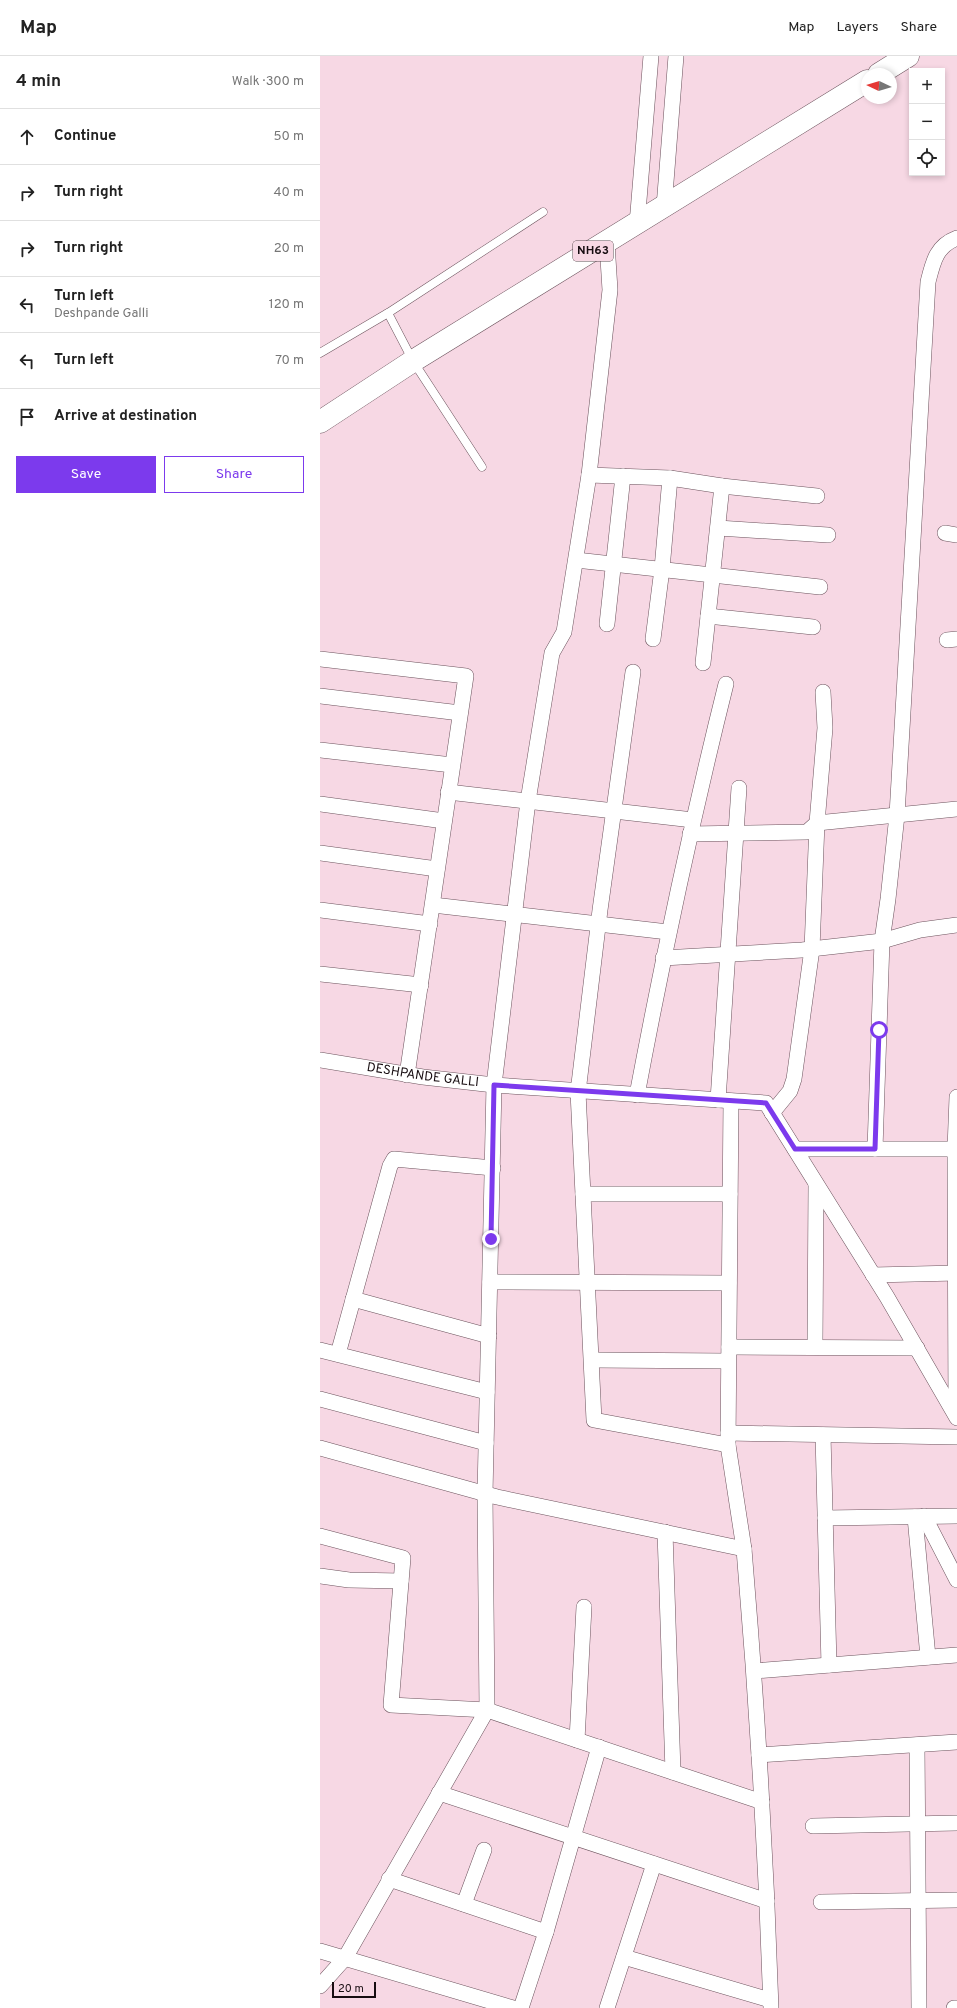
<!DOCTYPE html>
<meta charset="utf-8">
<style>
:root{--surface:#fff;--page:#f6f6f6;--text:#222;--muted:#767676;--line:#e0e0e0;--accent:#7c3aed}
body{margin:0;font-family:Overpass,sans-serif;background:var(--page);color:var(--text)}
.controls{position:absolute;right:12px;top:12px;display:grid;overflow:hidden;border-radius:0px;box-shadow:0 2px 6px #0003}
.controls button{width:36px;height:36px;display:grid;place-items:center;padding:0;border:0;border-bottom:1px solid var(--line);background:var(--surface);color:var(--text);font:20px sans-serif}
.compass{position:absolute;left:541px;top:12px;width:36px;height:36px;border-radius:50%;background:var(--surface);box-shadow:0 2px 6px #0003;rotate:274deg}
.scale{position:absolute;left:12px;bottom:10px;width:44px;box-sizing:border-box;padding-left:4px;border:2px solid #170d11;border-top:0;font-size:11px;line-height:14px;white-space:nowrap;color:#170d11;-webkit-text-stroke:3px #f7d8e4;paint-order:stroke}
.stop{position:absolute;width:12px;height:12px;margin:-9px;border:3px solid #7c3aed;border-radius:50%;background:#fff}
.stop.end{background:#7c3aed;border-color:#fff;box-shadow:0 1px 4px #0008}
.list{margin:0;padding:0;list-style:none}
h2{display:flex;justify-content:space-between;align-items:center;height:52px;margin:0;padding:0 16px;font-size:17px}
h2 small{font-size:13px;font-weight:400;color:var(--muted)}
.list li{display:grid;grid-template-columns:26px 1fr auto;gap:12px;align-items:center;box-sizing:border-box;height:56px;padding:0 16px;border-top:1px solid var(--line)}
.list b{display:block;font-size:15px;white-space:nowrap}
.list p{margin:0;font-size:13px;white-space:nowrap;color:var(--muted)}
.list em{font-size:13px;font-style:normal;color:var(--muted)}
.actions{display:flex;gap:8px;padding:12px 16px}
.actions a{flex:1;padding:9px 0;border:1px solid var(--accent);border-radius:0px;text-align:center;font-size:14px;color:var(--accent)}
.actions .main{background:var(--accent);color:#fff}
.icon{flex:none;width:22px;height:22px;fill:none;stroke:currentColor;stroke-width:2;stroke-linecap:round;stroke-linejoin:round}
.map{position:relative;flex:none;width:637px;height:1952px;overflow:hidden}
header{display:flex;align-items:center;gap:24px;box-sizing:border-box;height:56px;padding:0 20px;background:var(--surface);border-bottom:1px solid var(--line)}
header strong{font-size:19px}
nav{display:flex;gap:22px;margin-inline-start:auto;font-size:14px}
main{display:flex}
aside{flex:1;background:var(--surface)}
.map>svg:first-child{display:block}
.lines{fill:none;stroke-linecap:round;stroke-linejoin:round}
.lane-casing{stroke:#6c535d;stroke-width:9}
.street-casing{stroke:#6c535d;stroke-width:16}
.highway-casing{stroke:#6c535d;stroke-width:23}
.lane{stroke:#fff;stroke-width:8}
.street{stroke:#fff;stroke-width:15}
.highway{stroke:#fff;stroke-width:22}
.route{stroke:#7c3aed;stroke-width:5}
.labels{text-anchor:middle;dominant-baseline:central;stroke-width:3.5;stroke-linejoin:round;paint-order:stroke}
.shield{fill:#f7d8e4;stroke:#5a4a50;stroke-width:1}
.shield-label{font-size:12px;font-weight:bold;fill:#170d11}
.street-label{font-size:13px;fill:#170d11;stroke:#f7d8e4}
</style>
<header>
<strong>Map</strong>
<nav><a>Map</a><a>Layers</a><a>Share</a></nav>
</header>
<main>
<aside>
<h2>4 min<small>Walk · 300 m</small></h2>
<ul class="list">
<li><svg class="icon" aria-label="ahead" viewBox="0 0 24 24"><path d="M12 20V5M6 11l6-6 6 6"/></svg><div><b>Continue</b></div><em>50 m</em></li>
<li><svg class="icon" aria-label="right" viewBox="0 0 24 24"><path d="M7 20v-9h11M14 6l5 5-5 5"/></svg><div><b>Turn right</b></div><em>40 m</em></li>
<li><svg class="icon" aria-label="right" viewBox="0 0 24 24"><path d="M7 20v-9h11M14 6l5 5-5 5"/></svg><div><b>Turn right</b></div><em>20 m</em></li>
<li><svg class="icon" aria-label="left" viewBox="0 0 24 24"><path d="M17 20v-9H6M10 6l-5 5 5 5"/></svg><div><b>Turn left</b><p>Deshpande Galli</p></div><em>120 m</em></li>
<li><svg class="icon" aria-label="left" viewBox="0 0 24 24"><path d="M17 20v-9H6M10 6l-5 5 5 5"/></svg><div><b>Turn left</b></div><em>70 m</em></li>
<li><svg class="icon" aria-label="arrive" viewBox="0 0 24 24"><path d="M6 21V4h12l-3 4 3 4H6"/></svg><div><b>Arrive at destination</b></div></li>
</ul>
<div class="actions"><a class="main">Save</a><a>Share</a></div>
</aside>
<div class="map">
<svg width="637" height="1952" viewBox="0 0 637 1952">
<rect width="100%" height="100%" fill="#f7d8e4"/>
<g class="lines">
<!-- lane casing -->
<g class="lane-casing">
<g id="lane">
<polyline points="68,257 93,305 162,411"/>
<polyline points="0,297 68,257 223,156"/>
</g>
</g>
<!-- street casing -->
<g class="street-casing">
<g id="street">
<polyline points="344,151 356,0"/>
<polyline points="317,168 331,0"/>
<polyline points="269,419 350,422 402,430 497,440"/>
<polyline points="398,472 508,479"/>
<polyline points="625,477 637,479"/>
<polyline points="256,504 500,531"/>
<polyline points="388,560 493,571"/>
<polyline points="287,568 303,420"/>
<polyline points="333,583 342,513 350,422"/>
<polyline points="627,584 637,583"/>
<polyline points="0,603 146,620 87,1019"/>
<polyline points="383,607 402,430"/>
<polyline points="313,616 280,854 258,1036 274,1364 408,1389"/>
<polyline points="0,640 140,657"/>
<polyline points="0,694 132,709"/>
<polyline points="128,736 373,764"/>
<polyline points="0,748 124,765"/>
<polyline points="370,778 487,776 497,767 637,753"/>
<polyline points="0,797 117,813"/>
<polyline points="113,849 348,876"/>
<polyline points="0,854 110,868"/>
<polyline points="343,902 482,894 562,885 600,874 637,869"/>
<polyline points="0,918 101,929"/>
<path id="s1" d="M0,1004L103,1021L174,1029L446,1047L567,1241L637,1362"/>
<path d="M317,1039C343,901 372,764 406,628"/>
<polyline points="398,1044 419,732"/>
<polyline points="411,1045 408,1389 424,1493"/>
<polyline points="452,1057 470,1035 474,1023 492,893 497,767 505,672 503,636"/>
<polyline points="475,1093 637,1093"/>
<path d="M555,1093L562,885L568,843L577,759L608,226C613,206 616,190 637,182"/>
<polyline points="263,1138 410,1138"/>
<polyline points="553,1219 637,1217"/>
<polyline points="170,1226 409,1227"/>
<polyline points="33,1243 169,1280"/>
<polyline points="409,1291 597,1292"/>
<polyline points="495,1291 496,1128"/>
<polyline points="0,1294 167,1336"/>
<polyline points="18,1298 70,1110 74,1103 173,1112"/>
<polyline points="272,1304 408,1305"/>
<polyline points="0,1343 166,1387"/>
<polyline points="636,1358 635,1093 637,1041"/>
<polyline points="408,1377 637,1381"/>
<polyline points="503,1379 509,1609"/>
<path d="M0,1392L177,1441L424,1493C437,1646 446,1799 451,1952"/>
<polyline points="604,1460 637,1524"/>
<polyline points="595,1461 608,1601"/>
<polyline points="505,1462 637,1460"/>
<polyline points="345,1476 353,1716"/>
<polyline points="0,1480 83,1502 71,1649 167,1654 442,1746"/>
<polyline points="0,1520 29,1524 81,1525"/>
<polyline points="434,1615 637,1599"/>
<polyline points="257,1684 264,1551"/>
<polyline points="597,1689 599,1952"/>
<polyline points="439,1699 637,1686"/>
<polyline points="119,1737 447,1845"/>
<polyline points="493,1770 637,1767"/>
<polyline points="69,1823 226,1876"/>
<polyline points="501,1846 637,1844"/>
<polyline points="144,1848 164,1794"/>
<polyline points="0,1895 193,1952"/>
<polyline points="304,1901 450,1944"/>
<polyline points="0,1930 25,1902 167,1654 165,1438 174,1029 208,745 232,597 244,576 269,419 290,234 287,187"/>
<polyline points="201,1952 226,1876 279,1691"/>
<polyline points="287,1952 334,1808"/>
<polyline points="634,1952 637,1952"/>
</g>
</g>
<!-- highway casing -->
<g class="highway-casing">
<g id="highway">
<polyline points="559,18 588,0"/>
<polyline points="0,366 93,305 547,25"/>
</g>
</g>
<!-- lane -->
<use href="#lane" class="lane"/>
<!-- street -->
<use href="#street" class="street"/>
<!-- highway -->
<use href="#highway" class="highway"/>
</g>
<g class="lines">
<!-- route -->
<polyline class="route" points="171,1183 174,1029 446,1047 475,1093 555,1093 559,974"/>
</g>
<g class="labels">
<!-- shield labels -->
<rect class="shield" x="253" y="185" width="40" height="20" rx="3"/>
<g class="shield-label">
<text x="273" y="195">NH63</text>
</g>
<!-- street labels -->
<g class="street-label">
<text stroke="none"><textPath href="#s1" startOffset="104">DESHPANDE GALLI</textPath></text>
</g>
</g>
</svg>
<div class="controls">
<button>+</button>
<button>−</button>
<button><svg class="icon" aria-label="locate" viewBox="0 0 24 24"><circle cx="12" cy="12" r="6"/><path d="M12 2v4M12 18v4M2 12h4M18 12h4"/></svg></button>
</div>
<svg class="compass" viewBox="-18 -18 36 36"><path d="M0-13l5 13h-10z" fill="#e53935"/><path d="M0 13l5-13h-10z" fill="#767676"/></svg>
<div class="scale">20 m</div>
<div class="stop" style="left:559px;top:974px"></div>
<div class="stop end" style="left:171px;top:1183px"></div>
</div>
</main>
